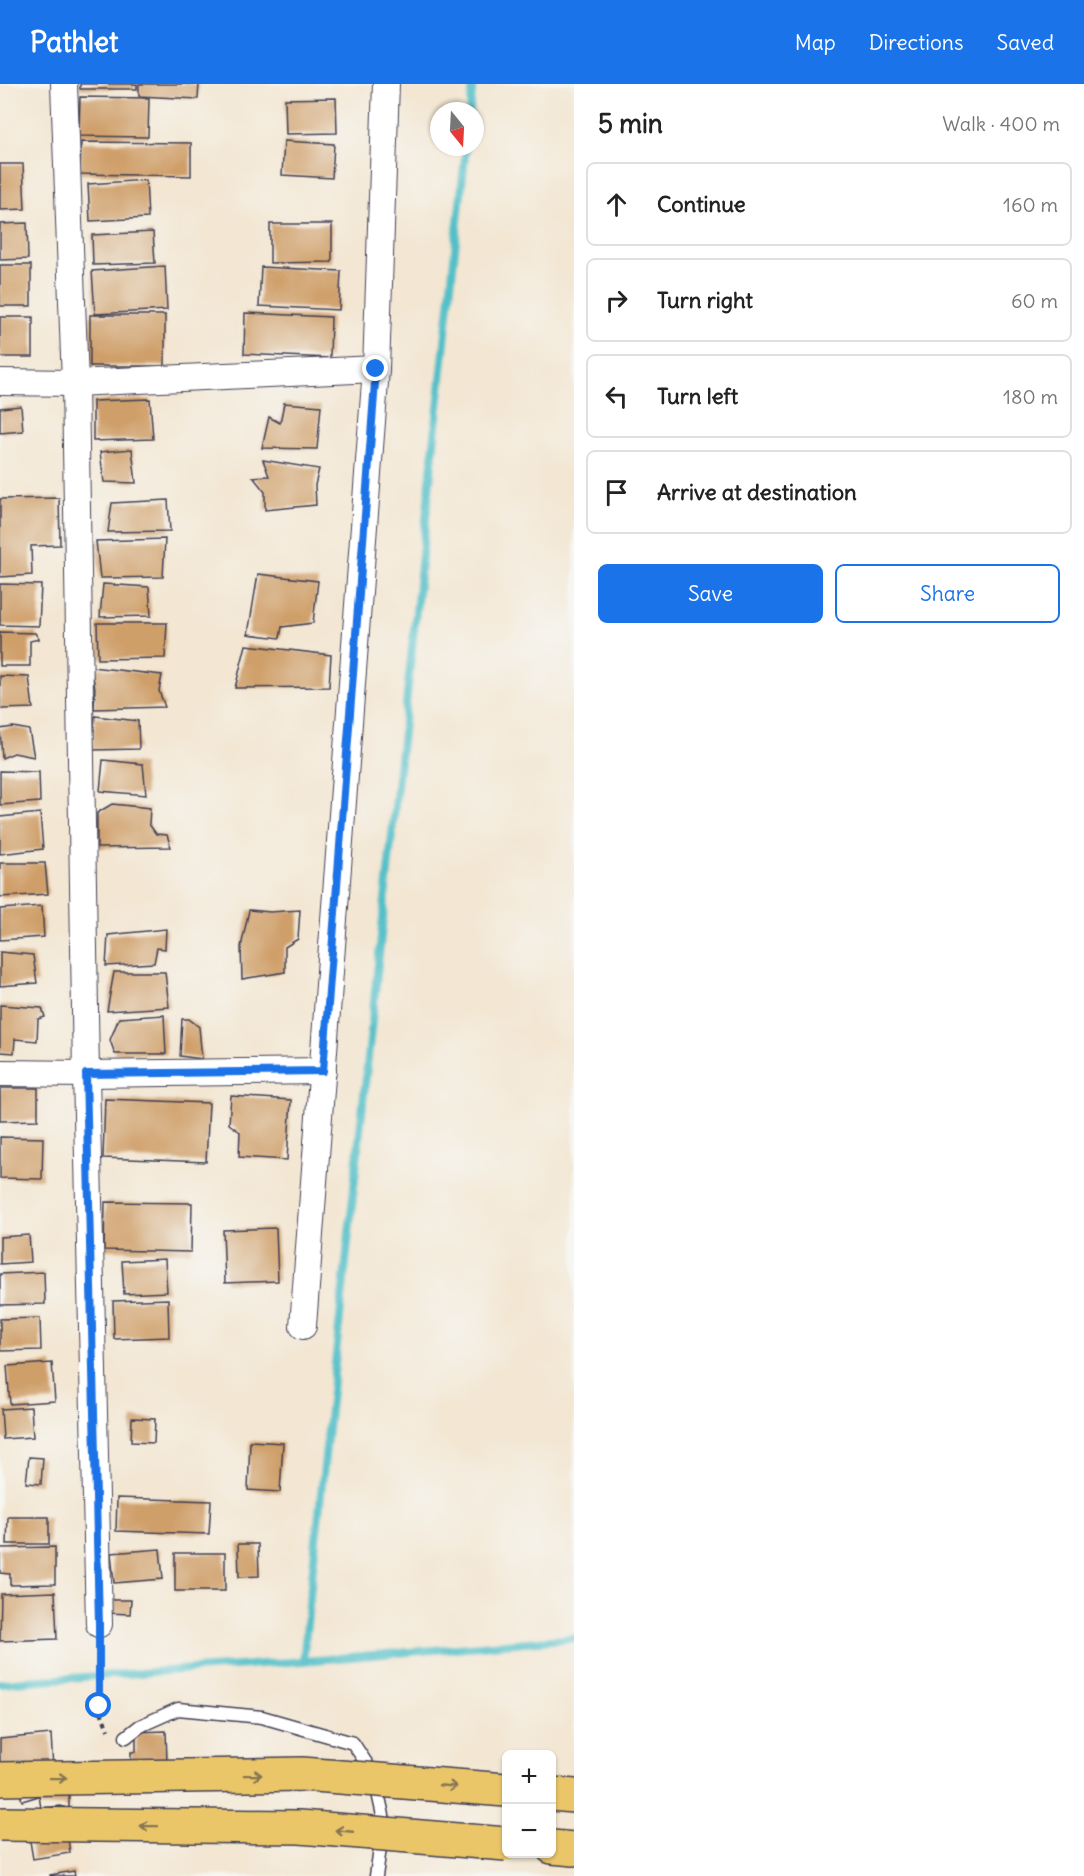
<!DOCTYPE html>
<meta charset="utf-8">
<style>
:root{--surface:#fff;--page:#f2f2f2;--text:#222;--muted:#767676;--line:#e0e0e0;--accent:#1a73e8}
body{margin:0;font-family:Delius,sans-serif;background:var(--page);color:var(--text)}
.controls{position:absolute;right:18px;bottom:18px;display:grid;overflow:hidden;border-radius:9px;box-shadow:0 2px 4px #0004}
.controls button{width:54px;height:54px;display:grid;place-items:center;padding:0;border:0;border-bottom:2px solid var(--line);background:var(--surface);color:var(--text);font:30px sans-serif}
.compass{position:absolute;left:430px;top:18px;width:54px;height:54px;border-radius:50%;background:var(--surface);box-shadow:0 2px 4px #0004;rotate:162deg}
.stop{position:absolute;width:18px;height:18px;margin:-14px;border:4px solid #1a73e8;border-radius:50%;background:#fff}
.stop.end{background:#1a73e8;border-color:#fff;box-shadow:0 2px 6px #0008}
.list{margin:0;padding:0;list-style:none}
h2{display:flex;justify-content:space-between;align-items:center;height:78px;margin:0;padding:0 24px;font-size:26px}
h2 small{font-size:20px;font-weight:400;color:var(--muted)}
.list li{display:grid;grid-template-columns:39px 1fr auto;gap:18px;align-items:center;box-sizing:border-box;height:84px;margin:0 12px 12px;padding:0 12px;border:2px solid var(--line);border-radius:9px}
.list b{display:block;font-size:22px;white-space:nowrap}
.list em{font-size:20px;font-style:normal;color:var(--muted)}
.actions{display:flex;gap:12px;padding:18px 24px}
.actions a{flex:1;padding:14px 0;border:2px solid var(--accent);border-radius:9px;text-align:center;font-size:21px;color:var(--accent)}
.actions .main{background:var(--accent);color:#fff}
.icon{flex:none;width:33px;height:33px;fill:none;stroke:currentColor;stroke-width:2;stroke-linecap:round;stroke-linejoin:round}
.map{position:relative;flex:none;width:574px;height:1792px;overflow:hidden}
header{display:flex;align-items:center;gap:36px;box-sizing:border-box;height:84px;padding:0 30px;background:var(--accent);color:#fff}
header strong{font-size:28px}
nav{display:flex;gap:33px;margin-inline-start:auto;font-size:21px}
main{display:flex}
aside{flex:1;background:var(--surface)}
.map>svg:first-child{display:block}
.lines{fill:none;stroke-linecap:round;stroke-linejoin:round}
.stream{stroke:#52c0c8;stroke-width:8}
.building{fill:#cf9f69}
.lane-casing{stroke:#413f52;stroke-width:15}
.street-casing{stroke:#413f52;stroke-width:28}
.primary-casing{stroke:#413f52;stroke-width:36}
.path{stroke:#413f52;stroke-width:4;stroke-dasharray:4.5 4.5;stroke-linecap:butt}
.lane{stroke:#fff;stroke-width:12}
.street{stroke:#fff;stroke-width:26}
.primary{stroke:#ebc669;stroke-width:33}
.primary-bridge-casing{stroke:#413f52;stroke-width:36;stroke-linecap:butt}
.primary-bridge{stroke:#ebc669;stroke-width:33}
.oneway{stroke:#867452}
.route{stroke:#1a73e8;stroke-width:8}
</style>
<header>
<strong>Pathlet</strong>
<nav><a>Map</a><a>Directions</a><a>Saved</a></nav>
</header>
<main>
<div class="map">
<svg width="574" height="1792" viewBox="0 0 574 1792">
<rect width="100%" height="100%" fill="#f6f6f2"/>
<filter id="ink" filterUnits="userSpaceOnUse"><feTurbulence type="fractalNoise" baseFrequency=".0167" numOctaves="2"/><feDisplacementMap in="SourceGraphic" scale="12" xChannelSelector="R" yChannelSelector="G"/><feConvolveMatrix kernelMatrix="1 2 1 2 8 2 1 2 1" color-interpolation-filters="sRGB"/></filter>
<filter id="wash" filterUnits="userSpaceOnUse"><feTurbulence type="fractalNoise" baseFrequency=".008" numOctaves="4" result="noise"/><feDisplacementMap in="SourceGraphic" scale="24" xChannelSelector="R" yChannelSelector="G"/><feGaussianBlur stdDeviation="1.35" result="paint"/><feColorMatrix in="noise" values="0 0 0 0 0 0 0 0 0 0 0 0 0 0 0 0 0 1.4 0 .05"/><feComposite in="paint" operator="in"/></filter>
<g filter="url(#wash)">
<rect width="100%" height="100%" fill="#f3e6d2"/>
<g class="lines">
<!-- stream -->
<g class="stream">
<polyline points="470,27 473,0"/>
<polyline points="303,1577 466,63"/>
<polyline points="0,1599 303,1577 574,1554"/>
</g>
</g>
<g id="blocks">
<!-- building -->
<g class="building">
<rect x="80" y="0" width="57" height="5"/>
<polygon points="139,0 199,0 198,15 139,12"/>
<polygon points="80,13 149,14 148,53 79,52"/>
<polygon points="336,14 337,49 286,50 285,15"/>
<polygon points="284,57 334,60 332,94 282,91"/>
<polygon points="81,58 191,59 191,92 80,90"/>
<polygon points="0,80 23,80 25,125 0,126"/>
<polygon points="146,96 148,134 90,137 88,100"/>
<polygon points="27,139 28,175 0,176 0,140"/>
<polygon points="270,140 332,140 332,178 270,179"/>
<polygon points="153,148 155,179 93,181 92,151"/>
<rect x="0" y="181" width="31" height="41"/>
<polygon points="165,182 167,226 95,230 92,187"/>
<polygon points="261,183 341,187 339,226 259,222"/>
<polygon points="245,229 331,233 330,274 244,270"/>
<rect x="90" y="231" width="75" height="51"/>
<rect x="0" y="233" width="33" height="40"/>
<polygon points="150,315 153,355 93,357 93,317"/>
<polygon points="284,319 321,322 317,365 262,364 269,333 280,339"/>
<polygon points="21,322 23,347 0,349 0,324"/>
<polygon points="132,365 136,399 104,398 100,368"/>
<polygon points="263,376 319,385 315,401 316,421 265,426 265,408 253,393 269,392"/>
<polygon points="59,414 60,461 31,462 32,491 0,493 0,415"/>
<polygon points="168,416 170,447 108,448 112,419"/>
<polygon points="165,455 163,493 100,494 96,457"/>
<polygon points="258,490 318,497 313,539 282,543 280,554 248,550"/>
<polygon points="0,500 41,501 39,542 0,541"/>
<polygon points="103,500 149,503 151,532 100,533"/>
<polygon points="97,539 167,539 165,574 98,575"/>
<polygon points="0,548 35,549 39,555 30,557 30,582 0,582"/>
<polygon points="246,561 331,571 329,603 235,604"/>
<polygon points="91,583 162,591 159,607 165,623 94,625 95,604"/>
<polygon points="0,592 29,593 33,624 0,625"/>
<polygon points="95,632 138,637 139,665 92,666"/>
<polygon points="13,643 29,646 34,673 14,669 2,674 0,645"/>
<polygon points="103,676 143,680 146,711 100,707"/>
<polygon points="0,687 39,688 40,718 0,721"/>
<polygon points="112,720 150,724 149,740 156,750 167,751 171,763 97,764 97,729"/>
<polygon points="40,729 43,765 0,770 0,733"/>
<polygon points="0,779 45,779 48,810 0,813"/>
<polygon points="42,822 44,853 0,856 0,825"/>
<polygon points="249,826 270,828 300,826 298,855 285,863 285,888 242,895 241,863"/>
<polygon points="166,845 165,865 157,864 154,879 106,882 108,851"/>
<polygon points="0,868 33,871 37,899 0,902"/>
<polygon points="114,888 165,888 169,923 107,927"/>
<polygon points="0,921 42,924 45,933 38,935 37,957 15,955 14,969 0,968"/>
<polygon points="164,931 166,970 115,970 110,956 119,934"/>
<polygon points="182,935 189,935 199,943 202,975 180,972"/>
<polygon points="0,1004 38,1004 38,1036 0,1037"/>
<polygon points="231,1012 291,1016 287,1076 239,1073 240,1048 229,1040"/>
<polygon points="105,1015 209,1019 206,1078 103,1074"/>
<polygon points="0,1053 43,1054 42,1095 0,1094"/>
<polygon points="105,1118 192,1119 191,1168 104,1166"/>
<polygon points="276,1144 278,1197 225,1199 223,1146"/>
<polygon points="29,1151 31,1178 0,1180 0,1153"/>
<polygon points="165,1175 167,1208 124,1210 122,1177"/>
<polygon points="44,1188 45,1220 0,1221 0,1190"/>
<polygon points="168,1215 169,1253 114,1255 113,1217"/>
<polygon points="40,1234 41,1266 0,1267 0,1235"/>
<polygon points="52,1279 55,1317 10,1320 7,1282"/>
<polygon points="31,1323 33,1353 3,1355 1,1325"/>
<polygon points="132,1334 155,1335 154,1359 131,1358"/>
<polygon points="250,1357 283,1359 280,1408 248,1406"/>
<polygon points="29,1373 43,1374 41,1400 26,1399"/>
<polygon points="117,1414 211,1417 209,1450 116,1447"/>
<polygon points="8,1433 49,1433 49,1460 7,1460"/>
<polygon points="238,1460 258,1460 259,1492 239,1493"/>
<polygon points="55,1463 55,1500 10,1501 10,1490 0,1489 0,1464"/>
<polygon points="160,1465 163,1495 114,1499 111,1469"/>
<rect x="175" y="1469" width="50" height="38"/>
<polygon points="55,1508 57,1555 0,1557 1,1510"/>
<polygon points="109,1516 131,1516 130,1530 109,1529"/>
<polygon points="166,1647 167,1680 131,1681 131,1668 136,1668 136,1648"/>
<polygon points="51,1650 53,1685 0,1687 0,1655"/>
<polygon points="18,1702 69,1707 69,1725 61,1722 41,1724 39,1712 22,1717"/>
<polygon points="65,1733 70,1769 33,1775 27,1739"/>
<polygon points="74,1787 75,1792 50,1792 50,1791"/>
</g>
</g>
</g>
<g filter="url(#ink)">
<use href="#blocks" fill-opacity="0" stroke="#413f52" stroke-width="1.5"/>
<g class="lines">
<!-- lane casing -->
<g class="lane-casing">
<polyline id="lane" points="126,1653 140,1642 178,1625 262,1633 353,1659 374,1691 384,1736 376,1792"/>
</g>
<!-- street casing -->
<g class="street-casing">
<g id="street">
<polyline points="64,0 75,299 86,990 99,1540"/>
<polyline points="0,298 75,299 376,285"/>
<polyline points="0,989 86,990 323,987"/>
<polyline points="303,1242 376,285 386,0"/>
</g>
</g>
<!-- primary casing -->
<g class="primary-casing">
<g id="primary">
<polyline points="552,1710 574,1712"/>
<polyline points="552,1763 574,1765"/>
</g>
</g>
<!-- path -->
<polyline class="path" points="99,1565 99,1622 108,1646"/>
<!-- lane -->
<use href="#lane" class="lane"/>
<!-- street -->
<use href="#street" class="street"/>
<!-- primary -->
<use href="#primary" class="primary"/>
<!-- primary-bridge casing -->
<g class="primary-bridge-casing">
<g id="primary-bridge">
<polyline points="0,1695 302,1690 506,1706"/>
<polyline points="0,1740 300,1743 506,1760"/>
</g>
</g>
<!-- primary-bridge -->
<use href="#primary-bridge" class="primary-bridge"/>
</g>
<!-- one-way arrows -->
<defs><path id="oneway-shaft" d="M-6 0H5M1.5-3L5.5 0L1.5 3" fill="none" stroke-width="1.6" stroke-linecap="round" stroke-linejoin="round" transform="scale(1.5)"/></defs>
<g class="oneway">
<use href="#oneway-shaft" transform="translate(253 1691) rotate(-1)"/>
<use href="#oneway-shaft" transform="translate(58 1694) rotate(-1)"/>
<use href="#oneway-shaft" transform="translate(448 1702) rotate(5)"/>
<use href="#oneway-shaft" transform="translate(149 1742) rotate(-179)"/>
<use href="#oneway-shaft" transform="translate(344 1747) rotate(-175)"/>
</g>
</g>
<g class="lines" filter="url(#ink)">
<!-- route -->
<polyline class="route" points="99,1622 99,1540 86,990 323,987 376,285"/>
</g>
</svg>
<div class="controls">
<button>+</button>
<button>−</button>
</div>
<svg class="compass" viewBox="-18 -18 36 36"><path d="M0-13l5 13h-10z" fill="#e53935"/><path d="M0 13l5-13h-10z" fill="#767676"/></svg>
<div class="stop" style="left:99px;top:1622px"></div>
<div class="stop end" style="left:376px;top:285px"></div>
</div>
<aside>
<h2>5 min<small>Walk · 400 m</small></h2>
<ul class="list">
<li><svg class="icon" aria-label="ahead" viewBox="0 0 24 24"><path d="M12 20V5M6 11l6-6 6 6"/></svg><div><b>Continue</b></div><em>160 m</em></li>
<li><svg class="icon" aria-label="right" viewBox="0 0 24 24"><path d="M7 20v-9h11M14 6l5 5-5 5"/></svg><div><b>Turn right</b></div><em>60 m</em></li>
<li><svg class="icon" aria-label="left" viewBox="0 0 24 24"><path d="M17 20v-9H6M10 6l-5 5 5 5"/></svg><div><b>Turn left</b></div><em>180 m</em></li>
<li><svg class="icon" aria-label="arrive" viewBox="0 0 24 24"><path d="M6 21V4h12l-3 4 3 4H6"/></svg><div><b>Arrive at destination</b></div></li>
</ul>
<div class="actions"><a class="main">Save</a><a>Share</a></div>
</aside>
</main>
